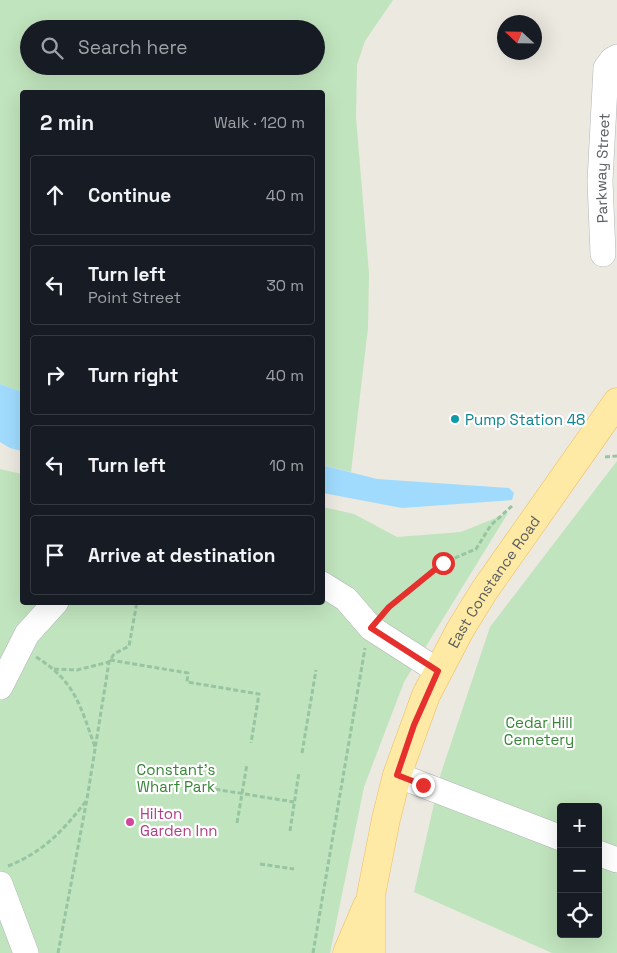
<!DOCTYPE html>
<meta charset="utf-8">
<style>
:root{--surface:#171b24;--page:#20242c;--text:#f1f3f6;--muted:#9ea1a6;--line:#363941}
body{margin:0;font-family:"Space Grotesk",sans-serif;background:var(--page);color:var(--text)}
.controls{position:absolute;right:15px;bottom:15px;display:grid;overflow:hidden;border-radius:5px;box-shadow:0 5px 20px #0002}
.controls button{width:45px;height:45px;display:grid;place-items:center;padding:0;border:0;border-bottom:1px solid var(--line);background:var(--surface);color:var(--text);font:25px sans-serif}
.compass{position:absolute;left:497px;top:15px;width:45px;height:45px;border-radius:50%;background:var(--surface);box-shadow:0 5px 20px #0002;rotate:292deg}
.stop{position:absolute;width:15px;height:15px;margin:-11px;border:4px solid #e6302d;border-radius:50%;background:#fff}
.stop.end{background:#e6302d;border-color:#fff;box-shadow:0 1px 5px #0008}
.list{margin:0;padding:0;list-style:none}
h2{display:flex;justify-content:space-between;align-items:center;height:65px;margin:0;padding:0 20px;font-size:21px}
h2 small{font-size:16px;font-weight:400;color:var(--muted)}
.list li{display:grid;grid-template-columns:32px 1fr auto;gap:15px;align-items:center;box-sizing:border-box;height:80px;margin:0 10px 10px;padding:0 10px;border:1px solid var(--line);border-radius:5px}
.list b{display:block;font-size:19px;white-space:nowrap}
.list p{margin:0;font-size:16px;white-space:nowrap;color:var(--muted)}
.list em{font-size:16px;font-style:normal;color:var(--muted)}
.icon{flex:none;width:28px;height:28px;fill:none;stroke:currentColor;stroke-width:2;stroke-linecap:round;stroke-linejoin:round}
.map{position:relative;flex:none;width:617px;height:953px;overflow:hidden}
.search{position:absolute;background:var(--surface);box-shadow:0 5px 20px #0002;left:20px;top:20px;width:305px;height:55px;display:flex;align-items:center;gap:12px;box-sizing:border-box;padding:0 18px;border-radius:28px;color:var(--muted);font-size:19px}
.panel{position:absolute;background:var(--surface);box-shadow:0 5px 20px #0002;left:20px;top:90px;width:305px;height:515px;border-radius:5px}
.map>svg:first-child{display:block}
.green{fill:#c0e4bd;fill-rule:evenodd}
.water{fill:#a0dbfe}
.lines{fill:none;stroke-linecap:round;stroke-linejoin:round}
.minor-casing{stroke:#b2b5b9;stroke-width:26}
.major-casing{stroke:#efbb58;stroke-width:29}
.path{stroke:#97c5a1;stroke-width:3;stroke-dasharray:5 2.5;stroke-linecap:butt}
.minor{stroke:#fff;stroke-width:25}
.major{stroke:#feeaa5;stroke-width:28}
.route{stroke:#e6302d;stroke-width:6}
.culture-dot{fill:#0f9aa8;stroke:#fff;stroke-width:2}
.hotel-dot{fill:#d1479c;stroke:#fff;stroke-width:2}
.labels{text-anchor:middle;dominant-baseline:central;stroke-width:4.5;stroke-linejoin:round;paint-order:stroke}
.street-label{font-size:15px;fill:#5a5e62;stroke:#fff}
.culture-label{font-size:15px;fill:#0d838f;stroke:#fff;text-anchor:start}
.park-label{font-size:15px;fill:#378536;stroke:#fff}
.hotel-label{font-size:15px;fill:#b23c85;stroke:#fff;text-anchor:start}
</style>
<div class="map">
<svg width="617" height="953" viewBox="0 0 617 953">
<rect width="100%" height="100%" fill="#ece9e1"/>
<!-- green -->
<g class="green">
<path d="M0,0H393L365,41L357,65L356,117L369,273L368,328L351,472L323,465L322,92H22V392L0,384ZM29,29H316V66H29Z"/>
<path d="M617,461V953H552L414,892L441,773L490,627ZM561,807H598V934H561Z"/>
<polygon points="0,469 22,474 22,602 322,602 323,507 354,514 397,537 461,532 508,513 404,682 364,787 330,953 0,953"/>
</g>
<!-- water -->
<g class="water">
<polygon points="0,384 22,392 22,451 10,448 0,442"/>
<polygon points="322,465 377,479 509,488 514,493 512,500 402,508 323,493"/>
</g>
<g class="lines">
<!-- minor casing -->
<g class="minor-casing">
<g id="minor">
<path id="s1" d="M603,254L600,181L606,68L612,60L617,57"/>
<polyline points="322,584 346,599 371,628 438,671"/>
<polyline points="0,687 27,634 56,602"/>
<polyline points="397,775 561,838"/>
<polyline points="598,853 617,860"/>
<polyline points="0,884 26,953"/>
</g>
</g>
<!-- major casing -->
<g class="major-casing">
<g id="major">
<polyline points="347,953 367,906"/>
<path id="s2" d="M371,953V895L386,819L397,775L426,695L460,630L484,591L617,402"/>
</g>
</g>
<!-- path -->
<g class="path">
<polyline points="605,457 617,456"/>
<polyline points="157,602 160,603"/>
<polyline points="384,613 443,563 476,549 491,525 512,506"/>
<path d="M36,657C75,681 80,705 95,747"/>
<polyline points="110,660 188,673 187,682 259,694 251,743"/>
<polyline points="54,669 77,670 109,662"/>
<polyline points="302,753 316,670"/>
<polyline points="208,788 294,802"/>
<polyline points="237,823 247,764"/>
<polyline points="290,831 299,772"/>
<polyline points="260,864 294,869"/>
<path d="M8,866C42,853 64,830 86,801"/>
<polyline points="58,953 87,799 109,662 114,654 129,646 137,602"/>
<polyline points="313,953 365,648"/>
</g>
<!-- minor -->
<use href="#minor" class="minor"/>
<!-- major -->
<use href="#major" class="major"/>
</g>
<g class="lines">
<!-- route -->
<polyline class="route" points="423,785 397,775 414,725 438,671 371,628 389,607 443,563"/>
</g>
<!-- markers -->
<circle class="culture-dot" cx="455" cy="419" r="5"/>
<circle class="hotel-dot" cx="130" cy="822" r="5"/>
<g class="labels">
<!-- street labels -->
<g class="street-label">
<text stroke="none"><textPath href="#s1" startOffset="86">Parkway Street</textPath></text>
<text stroke="none"><textPath href="#s2" startOffset="398">East Constance Road</textPath></text>
</g>
<!-- culture labels -->
<g class="culture-label">
<text x="465" y="419">Pump Station 48</text>
</g>
<!-- park labels -->
<g class="park-label">
<text x="539" y="722">Cedar Hill<tspan x="539" dy="17">Cemetery</tspan></text>
<text x="176" y="769">Constant's<tspan x="176" dy="17">Wharf Park</tspan></text>
</g>
<!-- hotel labels -->
<g class="hotel-label">
<text x="140" y="813">Hilton<tspan x="140" dy="17">Garden Inn</tspan></text>
</g>
</g>
</svg>
<div class="controls">
<button>+</button>
<button>−</button>
<button><svg class="icon" aria-label="locate" viewBox="0 0 24 24"><circle cx="12" cy="12" r="6"/><path d="M12 2v4M12 18v4M2 12h4M18 12h4"/></svg></button>
</div>
<svg class="compass" viewBox="-18 -18 36 36"><path d="M0-13l5 13h-10z" fill="#e53935"/><path d="M0 13l5-13h-10z" fill="#9ea1a6"/></svg>
<div class="stop" style="left:443px;top:563px"></div>
<div class="stop end" style="left:423px;top:785px"></div>
<div class="search"><svg class="icon" aria-label="search" viewBox="0 0 24 24"><circle cx="10" cy="10" r="6"/><path d="M15 15l6 6"/></svg>Search here</div>
<section class="panel">
<h2>2 min<small>Walk · 120 m</small></h2>
<ul class="list">
<li><svg class="icon" aria-label="ahead" viewBox="0 0 24 24"><path d="M12 20V5M6 11l6-6 6 6"/></svg><div><b>Continue</b></div><em>40 m</em></li>
<li><svg class="icon" aria-label="left" viewBox="0 0 24 24"><path d="M17 20v-9H6M10 6l-5 5 5 5"/></svg><div><b>Turn left</b><p>Point Street</p></div><em>30 m</em></li>
<li><svg class="icon" aria-label="right" viewBox="0 0 24 24"><path d="M7 20v-9h11M14 6l5 5-5 5"/></svg><div><b>Turn right</b></div><em>40 m</em></li>
<li><svg class="icon" aria-label="left" viewBox="0 0 24 24"><path d="M17 20v-9H6M10 6l-5 5 5 5"/></svg><div><b>Turn left</b></div><em>10 m</em></li>
<li><svg class="icon" aria-label="arrive" viewBox="0 0 24 24"><path d="M6 21V4h12l-3 4 3 4H6"/></svg><div><b>Arrive at destination</b></div></li>
</ul>
</section>
</div>
